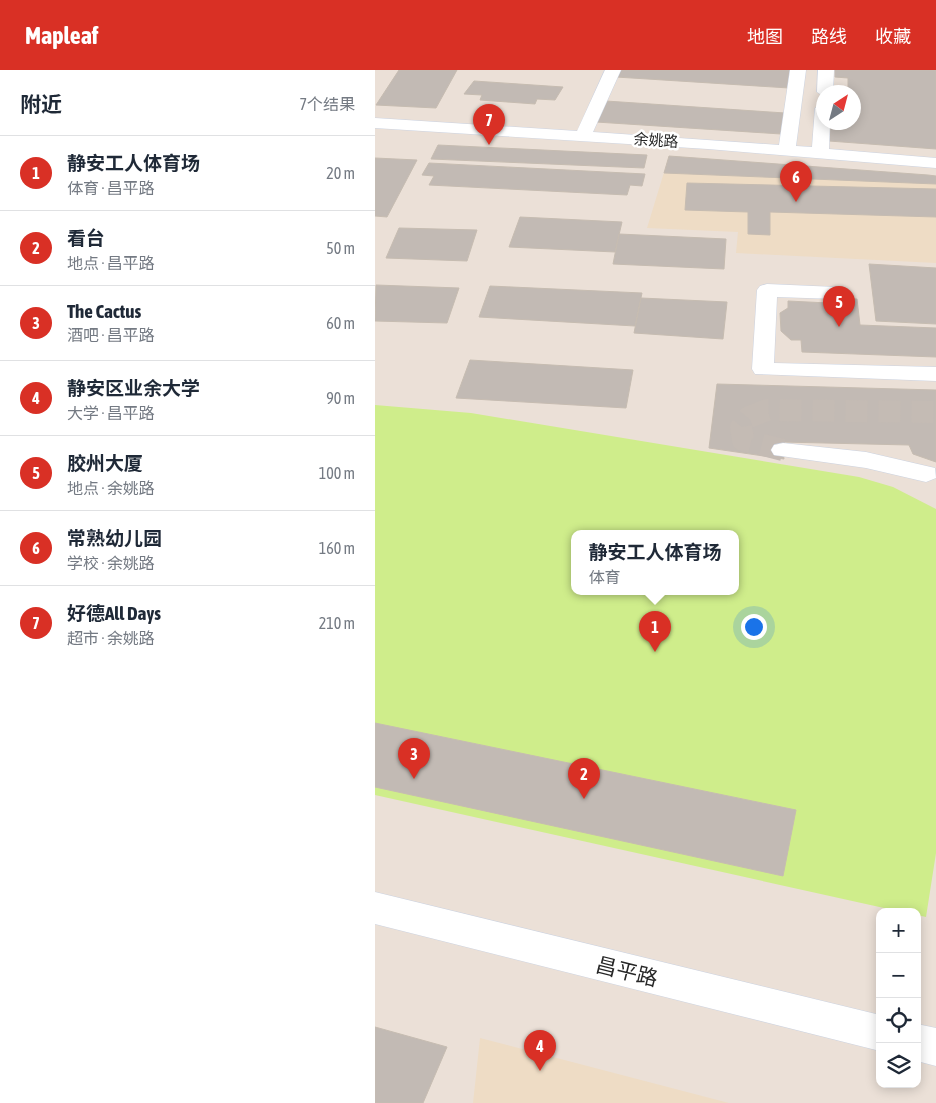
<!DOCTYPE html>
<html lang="zh">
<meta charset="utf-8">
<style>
:root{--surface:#fff;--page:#f6f6f7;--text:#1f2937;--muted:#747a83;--line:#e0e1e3;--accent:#d93025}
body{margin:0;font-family:"Asap Condensed","Noto Sans SC",sans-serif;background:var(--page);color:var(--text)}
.controls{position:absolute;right:15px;bottom:15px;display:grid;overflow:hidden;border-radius:10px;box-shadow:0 2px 12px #0003}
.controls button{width:45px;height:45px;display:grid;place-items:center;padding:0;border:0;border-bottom:1px solid var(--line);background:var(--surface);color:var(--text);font:25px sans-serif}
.compass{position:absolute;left:441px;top:15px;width:45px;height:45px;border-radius:50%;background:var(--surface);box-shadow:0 2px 12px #0003;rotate:36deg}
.you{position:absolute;left:378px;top:556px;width:18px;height:18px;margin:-12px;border:4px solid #fff;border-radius:50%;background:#1a73e8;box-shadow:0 0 0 8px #1a73e833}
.badge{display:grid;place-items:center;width:32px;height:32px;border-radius:50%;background:var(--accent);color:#fff;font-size:16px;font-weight:700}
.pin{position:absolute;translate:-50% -41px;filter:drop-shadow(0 1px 2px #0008)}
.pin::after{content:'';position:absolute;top:26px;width:18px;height:15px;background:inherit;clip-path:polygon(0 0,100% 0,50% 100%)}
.popup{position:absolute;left:196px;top:460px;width:168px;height:65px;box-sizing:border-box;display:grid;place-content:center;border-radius:10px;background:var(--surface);filter:drop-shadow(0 1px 4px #0005);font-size:16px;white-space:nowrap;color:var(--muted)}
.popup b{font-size:19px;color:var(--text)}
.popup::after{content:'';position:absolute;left:50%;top:100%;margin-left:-10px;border:10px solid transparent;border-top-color:var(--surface)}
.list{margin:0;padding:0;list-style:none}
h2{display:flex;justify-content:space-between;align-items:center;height:65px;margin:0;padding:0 20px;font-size:21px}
h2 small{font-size:16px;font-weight:400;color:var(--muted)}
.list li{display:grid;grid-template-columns:32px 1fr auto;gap:15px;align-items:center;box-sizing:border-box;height:75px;padding:0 20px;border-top:1px solid var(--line)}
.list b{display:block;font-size:19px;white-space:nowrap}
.list p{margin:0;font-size:16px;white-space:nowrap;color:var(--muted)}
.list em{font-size:16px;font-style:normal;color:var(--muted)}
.icon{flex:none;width:28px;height:28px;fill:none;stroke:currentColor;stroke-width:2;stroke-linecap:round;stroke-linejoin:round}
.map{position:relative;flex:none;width:561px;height:1033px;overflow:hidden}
header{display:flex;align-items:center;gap:30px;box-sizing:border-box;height:70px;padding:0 25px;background:var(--accent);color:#fff}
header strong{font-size:24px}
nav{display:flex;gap:28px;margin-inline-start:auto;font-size:18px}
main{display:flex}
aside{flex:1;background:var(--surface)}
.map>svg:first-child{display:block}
.education{fill:#eedcc5}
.pitch{fill:#cfed8b;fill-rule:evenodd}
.building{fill:#c2bab4;stroke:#c6bcb1}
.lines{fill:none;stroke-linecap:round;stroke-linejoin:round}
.minor-tunnel{stroke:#c4bbb4;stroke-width:22;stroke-dasharray:22 11;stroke-linecap:butt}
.minor-casing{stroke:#ccd3e1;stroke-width:1}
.minor{fill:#fff;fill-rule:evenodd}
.labels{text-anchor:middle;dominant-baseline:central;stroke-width:5;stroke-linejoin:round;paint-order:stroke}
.far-street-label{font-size:15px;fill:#272727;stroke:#fff}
.near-street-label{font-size:21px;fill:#272727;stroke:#fff}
</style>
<header>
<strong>Mapleaf</strong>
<nav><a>地图</a><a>路线</a><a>收藏</a></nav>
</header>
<main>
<aside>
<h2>附近<small>7个结果</small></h2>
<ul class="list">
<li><span class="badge">1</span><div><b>静安工人体育场</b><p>体育 · 昌平路</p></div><em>20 m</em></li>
<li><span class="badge">2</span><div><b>看台</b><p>地点 · 昌平路</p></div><em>50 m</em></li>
<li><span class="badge">3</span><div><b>The Cactus</b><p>酒吧 · 昌平路</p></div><em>60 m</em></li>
<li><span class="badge">4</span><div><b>静安区业余大学</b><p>大学 · 昌平路</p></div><em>90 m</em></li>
<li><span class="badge">5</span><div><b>胶州大厦</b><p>地点 · 余姚路</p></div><em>100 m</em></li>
<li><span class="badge">6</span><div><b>常熟幼儿园</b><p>学校 · 余姚路</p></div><em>160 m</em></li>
<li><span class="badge">7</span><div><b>好德All Days</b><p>超市 · 余姚路</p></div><em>210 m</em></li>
</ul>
</aside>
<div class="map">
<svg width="561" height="1033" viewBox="0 0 561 1033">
<rect width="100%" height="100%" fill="#ebe0d7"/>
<!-- education -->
<g class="education">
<polygon points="294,86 561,106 561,193 361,183 363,162 272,158"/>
<polygon points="105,968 354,1033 98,1033"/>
</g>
<!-- pitch -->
<path class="pitch" d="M0,335L96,343L484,407L518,417L561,439V783L551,847L542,845V842H527L0,725ZM200,463H360V521H200Z"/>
<!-- building -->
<g class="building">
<polygon points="24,0 82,0 61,38 1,35"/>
<polygon points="244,0 417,0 414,18 241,7"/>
<polygon points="460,0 561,0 561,79 454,71 456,52 478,52 478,22 473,22 473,8 460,7"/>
<polygon points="99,11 188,17 180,30 162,29 160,34 105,30 107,25 89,24"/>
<polygon points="231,31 410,43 406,64 221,52"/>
<polygon points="63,75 272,85 269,98 56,89"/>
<polygon points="294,86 553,105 561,106 561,114 289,103"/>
<polygon points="0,88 42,90 12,147 0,146"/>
<polygon points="54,93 270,104 267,116 255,115 252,125 54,115 59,106 47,105"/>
<polygon points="312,113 561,119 561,147 395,142 395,165 373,164 373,142 310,140"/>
<polygon points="145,147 247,152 240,182 134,177"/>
<polygon points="24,158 102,160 92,191 11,188"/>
<polygon points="244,164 351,169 349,199 238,194"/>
<polygon points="494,194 561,198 561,254 501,251"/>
<polygon points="1,215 84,218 72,253 0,251"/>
<polygon points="115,216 267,223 260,256 104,247"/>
<polygon points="266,228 352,232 348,269 259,263"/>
<polygon points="452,228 482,229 485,255 561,258 561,287 427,282 426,270 416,270 406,261 405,243 413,238 413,231 453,233"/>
<polygon points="95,290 258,300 251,338 81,328"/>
<polygon points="342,314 561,320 561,392 538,384 534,375 407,372 409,389 334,378"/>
<polygon points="0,653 421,740 408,806 0,717"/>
<polygon points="0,957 72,977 48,1033 0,1033"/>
</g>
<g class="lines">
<!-- minor-tunnel -->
<polyline class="minor-tunnel" points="408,380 368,370 366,357 374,347 392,340 561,342"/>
<!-- minor casing -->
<g class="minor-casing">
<g id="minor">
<polygon points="230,0 246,0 218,62 404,75 415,0 431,0 421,76 437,77 440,38 448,33 448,52 455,52 454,79 561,88 561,98 333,79 0,58 0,48 202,61"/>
<polygon points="443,0 459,0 458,22 448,22 448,26 442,22"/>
<polygon points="392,214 461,217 468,219 471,223 468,227 461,229 402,227 399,293 561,297 561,311 380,304 377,299 382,220 385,216"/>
<polygon points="408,373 491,382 560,398 561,408 551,412 491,398 399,385 396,380 399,375"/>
<polygon points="0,822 505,945 505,981 0,854"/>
<polygon points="542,954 561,958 561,996 542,991"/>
</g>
</g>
<!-- minor -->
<use href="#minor" class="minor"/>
</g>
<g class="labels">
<!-- far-street labels -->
<g class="far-street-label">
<text transform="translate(281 70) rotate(4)">余姚路</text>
</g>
<!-- near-street labels -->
<g class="near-street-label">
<text transform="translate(252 901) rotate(14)">昌平路</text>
</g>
</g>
</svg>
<div class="controls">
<button>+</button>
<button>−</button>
<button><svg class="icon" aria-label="locate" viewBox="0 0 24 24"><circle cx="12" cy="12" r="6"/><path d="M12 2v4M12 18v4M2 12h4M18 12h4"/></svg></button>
<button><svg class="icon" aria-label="layers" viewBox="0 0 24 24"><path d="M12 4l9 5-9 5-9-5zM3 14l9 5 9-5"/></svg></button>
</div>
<svg class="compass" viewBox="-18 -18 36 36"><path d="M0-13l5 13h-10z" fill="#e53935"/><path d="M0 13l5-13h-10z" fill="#747a83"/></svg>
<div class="you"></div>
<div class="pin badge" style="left:280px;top:582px">1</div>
<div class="popup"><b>静安工人体育场</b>体育</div>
<div class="pin badge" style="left:209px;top:729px">2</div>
<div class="pin badge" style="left:39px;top:709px">3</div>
<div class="pin badge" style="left:165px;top:1001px">4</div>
<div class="pin badge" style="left:464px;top:257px">5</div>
<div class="pin badge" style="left:421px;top:132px">6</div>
<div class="pin badge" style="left:114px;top:75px">7</div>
</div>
</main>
